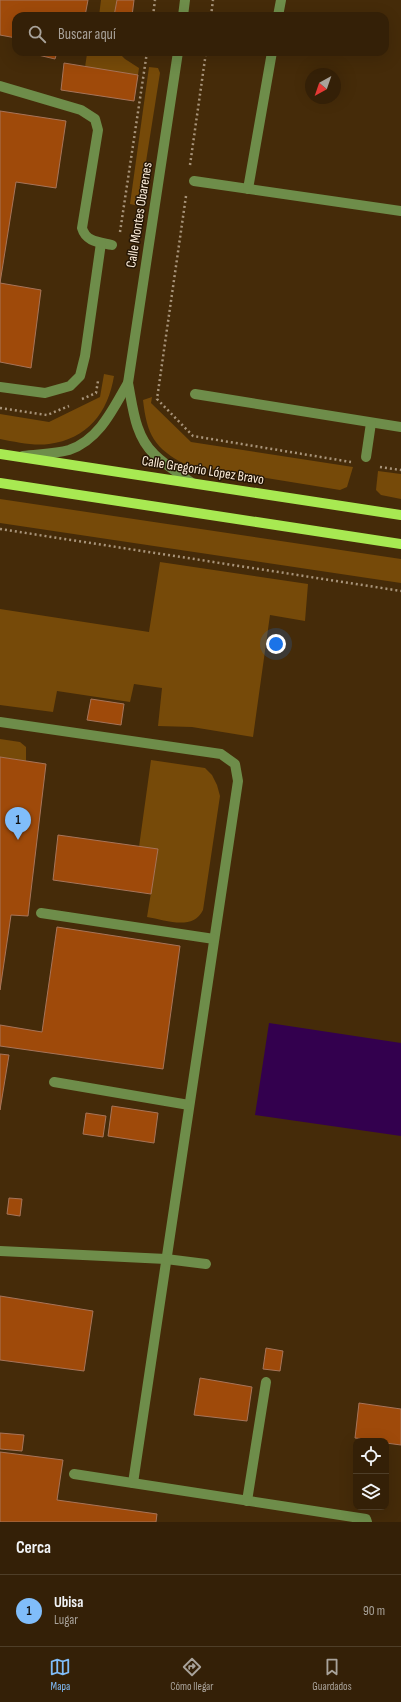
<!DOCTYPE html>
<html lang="es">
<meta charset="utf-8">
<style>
:root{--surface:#342007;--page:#3f2d15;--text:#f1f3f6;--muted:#a9a39b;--line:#4e3e28;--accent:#80bdfa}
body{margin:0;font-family:"Sofia Sans Condensed",sans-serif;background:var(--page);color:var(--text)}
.controls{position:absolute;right:12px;bottom:12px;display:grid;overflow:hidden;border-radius:8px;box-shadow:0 4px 16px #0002}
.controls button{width:36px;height:36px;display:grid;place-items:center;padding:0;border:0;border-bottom:1px solid var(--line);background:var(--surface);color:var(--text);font:20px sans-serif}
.compass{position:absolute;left:305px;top:68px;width:36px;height:36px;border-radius:50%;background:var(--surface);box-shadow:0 4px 16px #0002;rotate:220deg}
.you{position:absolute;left:276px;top:644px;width:14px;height:14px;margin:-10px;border:3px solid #fff;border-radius:50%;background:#1a73e8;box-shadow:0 0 0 6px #1a73e833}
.badge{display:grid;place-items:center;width:26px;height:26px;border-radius:50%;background:var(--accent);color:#111;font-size:13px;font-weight:700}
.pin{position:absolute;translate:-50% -33px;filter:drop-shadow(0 1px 2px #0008)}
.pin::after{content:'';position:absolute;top:21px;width:14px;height:12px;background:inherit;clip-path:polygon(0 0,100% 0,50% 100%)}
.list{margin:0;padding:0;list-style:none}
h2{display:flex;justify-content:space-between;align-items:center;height:52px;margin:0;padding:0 16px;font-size:17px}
h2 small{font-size:13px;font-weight:400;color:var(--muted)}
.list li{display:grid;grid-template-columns:26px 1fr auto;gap:12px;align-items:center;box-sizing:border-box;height:72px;padding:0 16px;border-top:1px solid var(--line)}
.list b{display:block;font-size:15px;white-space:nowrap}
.list p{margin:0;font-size:13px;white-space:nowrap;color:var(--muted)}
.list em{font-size:13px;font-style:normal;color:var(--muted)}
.icon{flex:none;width:22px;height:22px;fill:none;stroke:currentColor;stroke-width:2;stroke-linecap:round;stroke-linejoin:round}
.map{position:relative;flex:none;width:401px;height:1522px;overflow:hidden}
.search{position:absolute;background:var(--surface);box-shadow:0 4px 16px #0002;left:12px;right:12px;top:12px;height:44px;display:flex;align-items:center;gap:10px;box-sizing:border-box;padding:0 14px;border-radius:12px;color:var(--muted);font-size:15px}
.sheet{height:124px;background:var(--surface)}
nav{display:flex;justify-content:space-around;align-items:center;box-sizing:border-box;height:56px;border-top:1px solid var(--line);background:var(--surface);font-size:11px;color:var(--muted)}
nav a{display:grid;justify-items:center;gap:2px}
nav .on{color:var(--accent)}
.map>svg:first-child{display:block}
.green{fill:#764a09}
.water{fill:#33004e}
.building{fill:#9f4a0a;stroke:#a77459}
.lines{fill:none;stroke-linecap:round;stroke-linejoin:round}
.path{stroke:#a8947a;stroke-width:2.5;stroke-dasharray:2 3;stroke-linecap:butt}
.minor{stroke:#6e8d4a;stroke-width:10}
.major{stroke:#a8e952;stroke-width:10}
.labels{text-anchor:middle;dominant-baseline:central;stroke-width:3;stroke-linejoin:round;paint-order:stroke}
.street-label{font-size:14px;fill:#fdedda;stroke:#251605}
</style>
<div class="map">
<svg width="401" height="1522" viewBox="0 0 401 1522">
<rect width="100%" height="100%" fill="#452b09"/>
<!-- green -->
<g class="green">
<polygon points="101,0 117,0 114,16 99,16"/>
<polygon points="93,52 118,52 125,59 139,68 138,75 85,67 87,54 93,54"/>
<polygon points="149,67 158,68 160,73 139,206 130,204"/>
<path d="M104,374L114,376C108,413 87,439 49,444C33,446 16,442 0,439V414L49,422L100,397Z"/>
<path d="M152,397L151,403L191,442L353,467L347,487L340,490L186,465C154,448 147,435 143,400Z"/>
<polygon points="378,471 401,474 401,499 381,495 376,490"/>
<polygon points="0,499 401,559 401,583 0,523"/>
<polygon points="160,562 308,584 305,621 270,615 253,737 192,727 158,726 162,688 134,684 130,702 57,691 53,712 0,705 0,609 149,632"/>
<polygon points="0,739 20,742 26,747 26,761 0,757"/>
<path d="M151,760L205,768L212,775L217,785L220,796L203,910C193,931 166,920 147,917L158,850L139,847Z"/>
</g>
<!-- water -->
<polygon class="water" points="269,1023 401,1043 401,1136 255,1115"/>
<!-- building -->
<g class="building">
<polygon points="0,0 88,0 85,16 16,16 16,38 0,35"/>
<polygon points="117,0 134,0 132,16 114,16"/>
<polygon points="39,52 57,52 55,59 38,55"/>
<polygon points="64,63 138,75 134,101 61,90"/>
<polygon points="0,111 66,121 56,188 16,182 0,283 41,290 31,368 0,362"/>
<polygon points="91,699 124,704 121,725 87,720"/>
<polygon points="0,757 46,764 28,916 11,915 0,990"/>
<polygon points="58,835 158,849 151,894 53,880"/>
<polygon points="57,927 180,946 163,1069 0,1046 0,1025 42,1032"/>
<polygon points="0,1054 9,1055 0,1110"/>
<polygon points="112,1106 158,1113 154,1143 108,1136"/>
<polygon points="86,1113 106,1116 103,1137 83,1134"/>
<polygon points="9,1198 22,1199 20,1216 7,1214"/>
<polygon points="0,1296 93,1311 84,1371 0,1360"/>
<polygon points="266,1348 283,1351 280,1371 263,1369"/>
<polygon points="200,1378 252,1387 247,1421 194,1415"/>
<polygon points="359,1403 401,1409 401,1445 386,1443 386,1441 355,1438"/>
<polygon points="0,1433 24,1435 22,1451 0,1449"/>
<polygon points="0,1452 63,1460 57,1500 157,1514 156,1522 0,1522"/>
</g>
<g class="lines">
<!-- path -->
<g class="path">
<polyline points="153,16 155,0"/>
<polyline points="211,16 213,0"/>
<polyline points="190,165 206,52"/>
<polyline points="186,196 157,399 193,436 351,462"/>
<polyline points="120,232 147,52"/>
<polyline points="82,399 96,393 98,381"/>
<polyline points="0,408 47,415 69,406"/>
<polyline points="380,467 401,470"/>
<polyline points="0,529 401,591"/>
</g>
<!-- minor -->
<g class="minor">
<polyline points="183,16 185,0"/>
<polyline points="278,16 281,0"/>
<path d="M178,52L128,383C133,408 135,436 154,454C165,465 180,474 192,483"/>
<path d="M0,86L81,110L95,119L98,130L82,228C86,242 99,242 112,245"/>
<polyline points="194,181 401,211"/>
<polyline points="248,189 272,52"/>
<polyline points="0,387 45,393 70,386 80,376 85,356 101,243"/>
<polyline points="195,394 401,427"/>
<path d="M23,456C38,454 55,454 69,450C99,440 113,409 128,383"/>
<polyline points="366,457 371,423"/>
<polyline points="0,722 221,754 235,764 238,781 133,1483"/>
<polyline points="41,913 214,939"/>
<polyline points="54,1082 189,1105"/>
<polyline points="0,1251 166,1259 206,1264"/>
<polyline points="74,1474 366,1519 367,1522"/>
<polyline points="247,1501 266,1382"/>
</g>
<!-- major -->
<g class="major">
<polyline points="0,454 401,515"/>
<polyline points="0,483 401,544"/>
</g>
</g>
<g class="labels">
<!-- street labels -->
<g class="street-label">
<text transform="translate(139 215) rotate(-81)">Calle Montes Obarenes</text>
<text transform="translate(203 470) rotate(9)">Calle Gregorio López Bravo</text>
</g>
</g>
</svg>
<div class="controls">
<button><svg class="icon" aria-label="locate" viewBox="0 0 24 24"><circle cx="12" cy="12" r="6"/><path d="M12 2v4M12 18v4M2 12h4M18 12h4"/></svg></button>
<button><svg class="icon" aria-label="layers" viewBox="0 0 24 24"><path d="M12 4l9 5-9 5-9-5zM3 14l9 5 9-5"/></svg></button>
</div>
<svg class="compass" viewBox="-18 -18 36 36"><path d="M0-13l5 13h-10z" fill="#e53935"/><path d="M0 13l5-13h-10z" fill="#a9a39b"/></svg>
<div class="you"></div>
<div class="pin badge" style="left:18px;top:840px">1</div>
<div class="search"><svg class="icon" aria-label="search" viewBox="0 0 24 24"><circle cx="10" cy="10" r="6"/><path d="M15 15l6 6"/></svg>Buscar aquí</div>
</div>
<section class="sheet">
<h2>Cerca<small></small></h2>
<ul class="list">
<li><span class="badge">1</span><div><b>Ubisa</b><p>Lugar</p></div><em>90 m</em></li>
</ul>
</section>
<nav>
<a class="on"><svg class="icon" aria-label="map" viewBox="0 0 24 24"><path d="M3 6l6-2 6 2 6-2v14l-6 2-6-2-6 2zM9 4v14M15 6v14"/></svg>Mapa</a>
<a><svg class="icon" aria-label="directions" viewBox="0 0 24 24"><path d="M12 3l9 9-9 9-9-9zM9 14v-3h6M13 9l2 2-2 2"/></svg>Cómo llegar</a>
<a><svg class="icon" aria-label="saved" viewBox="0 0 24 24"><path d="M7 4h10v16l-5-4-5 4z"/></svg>Guardados</a>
</nav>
